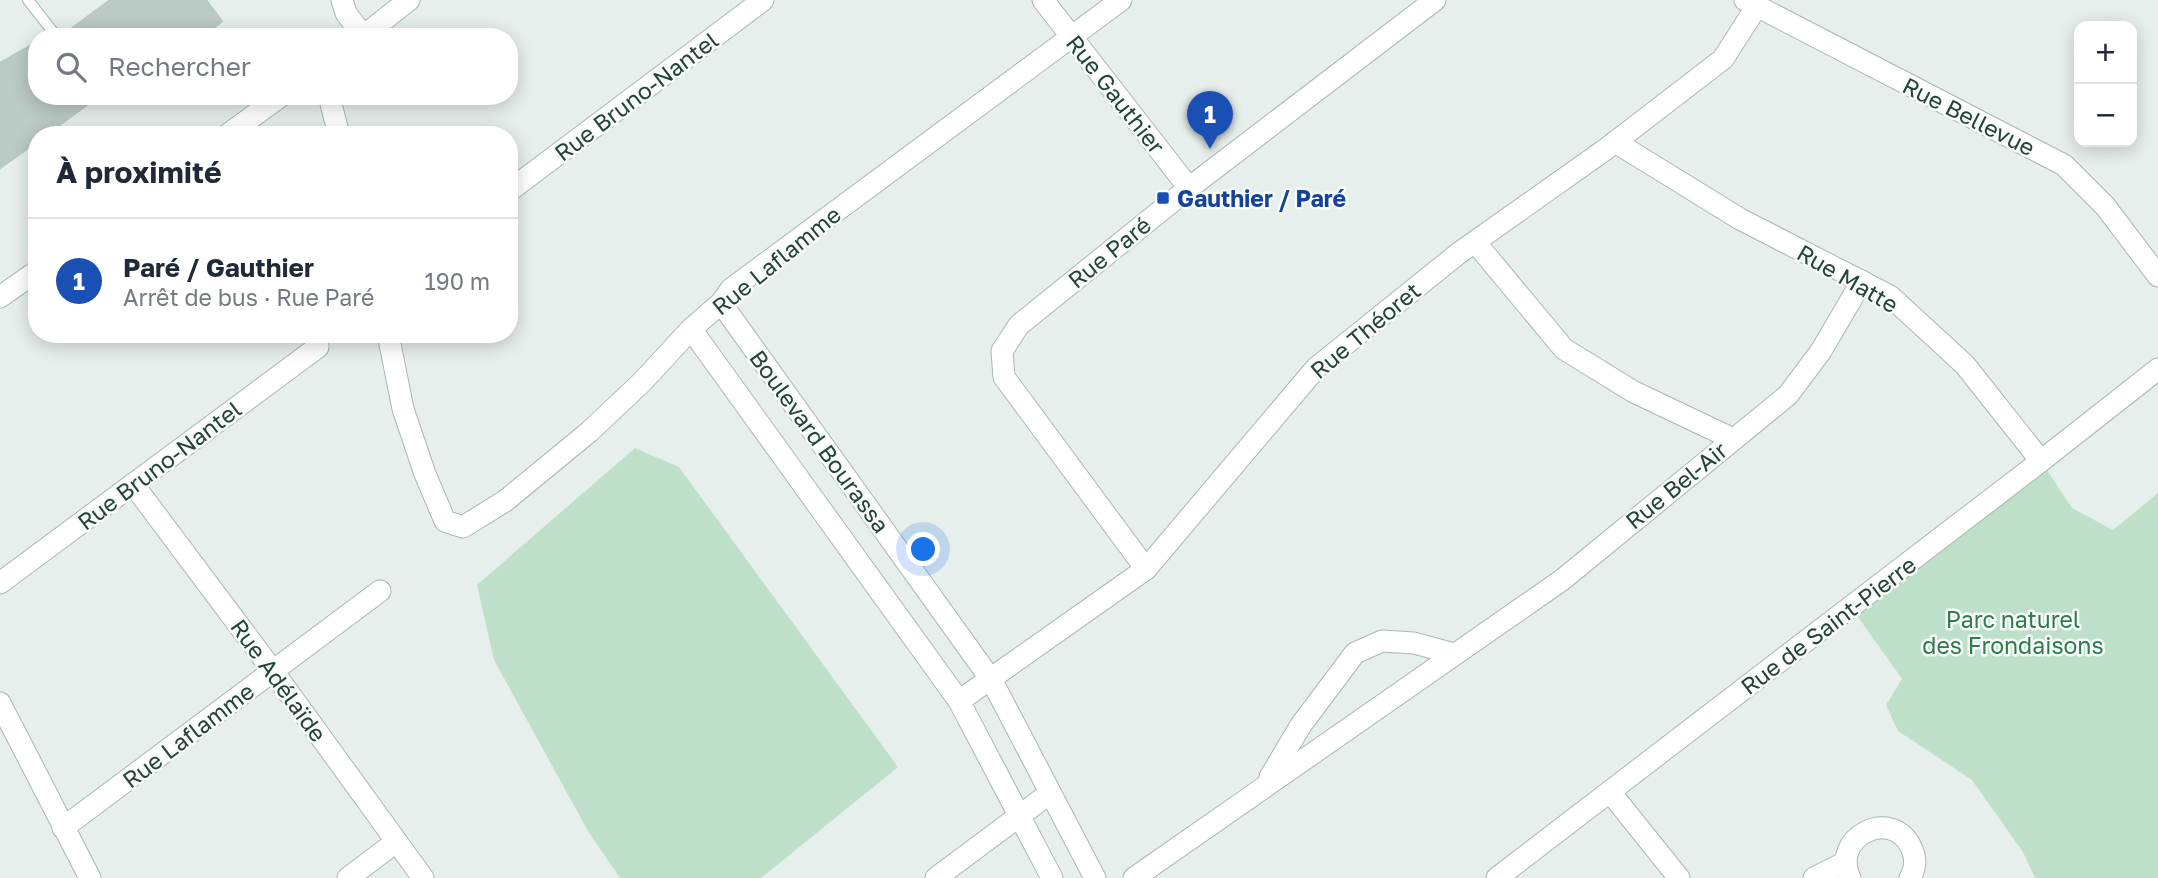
<!DOCTYPE html>
<html lang="fr">
<meta charset="utf-8">
<style>
:root{--surface:#fff;--page:#f2f2f3;--text:#1f2937;--muted:#747a83;--line:#e0e1e3;--accent:#0f766e}
body{margin:0;font-family:"Golos Text",sans-serif;background:var(--page);color:var(--text)}
.controls{position:absolute;right:21px;top:21px;display:grid;overflow:hidden;border-radius:14px;box-shadow:0 4px 18px #0003}
.controls button{width:63px;height:63px;display:grid;place-items:center;padding:0;border:0;border-bottom:2px solid var(--line);background:var(--surface);color:var(--text);font:35px sans-serif}
.you{position:absolute;left:924px;top:550px;width:24px;height:24px;margin:-18px;border:5px solid #fff;border-radius:50%;background:#1a73e8;box-shadow:0 0 0 10px #1a73e833}
.badge{display:grid;place-items:center;width:46px;height:46px;border-radius:50%;background:var(--accent);color:#fff;font-size:23px;font-weight:700}
.pin{position:absolute;translate:-50% -58px;filter:drop-shadow(0 2px 4px #0008)}
.pin::after{content:'';position:absolute;top:37px;width:24px;height:21px;background:inherit;clip-path:polygon(0 0,100% 0,50% 100%)}
.list{margin:0;padding:0;list-style:none}
h2{display:flex;justify-content:space-between;align-items:center;height:91px;margin:0;padding:0 28px;font-size:30px}
h2 small{font-size:23px;font-weight:400;color:var(--muted)}
.list li{display:grid;grid-template-columns:46px 1fr auto;gap:21px;align-items:center;box-sizing:border-box;height:126px;padding:0 28px;border-top:2px solid var(--line)}
.list b{display:block;font-size:26px;white-space:nowrap}
.list p{margin:0;font-size:23px;white-space:nowrap;color:var(--muted)}
.list em{font-size:23px;font-style:normal;color:var(--muted)}
.icon{flex:none;width:38px;height:38px;fill:none;stroke:currentColor;stroke-width:2;stroke-linecap:round;stroke-linejoin:round}
.map{position:relative;flex:none;width:2158px;height:878px;overflow:hidden}
.search{position:absolute;background:var(--surface);box-shadow:0 4px 18px #0003;left:28px;top:28px;width:490px;height:77px;display:flex;align-items:center;gap:18px;box-sizing:border-box;padding:0 24px;border-radius:28px;color:var(--muted);font-size:26px}
.panel{position:absolute;background:var(--surface);box-shadow:0 4px 18px #0003;left:28px;top:126px;width:490px;height:217px;border-radius:28px}
.map>svg:first-child{display:block}
.green{fill:#bfe0c8}
.building{fill:#bbcac4;stroke:#b8c9c2;stroke-width:2}
.lines{fill:none;stroke-linecap:round;stroke-linejoin:round}
.service-casing{stroke:#a8b8b2;stroke-width:12}
.minor-casing{stroke:#a8b8b2;stroke-width:23}
.tertiary-casing{stroke:#a8b8b2;stroke-width:23}
.secondary-casing{stroke:#a4bbb3;stroke-width:23}
.service{stroke:#fff;stroke-width:10}
.minor{stroke:#fff;stroke-width:21}
.tertiary{stroke:#fff;stroke-width:21}
.secondary{stroke:#fff;stroke-width:21}
.transit-dot{fill:#1a4fb4;stroke:#f7fbf9;stroke-width:2.5}
.labels{text-anchor:middle;dominant-baseline:central;stroke-width:5;stroke-linejoin:round;paint-order:stroke}
.street-label{font-size:23px;fill:#24423a;stroke:#f7fbf9}
.transit-label{font-size:23px;font-weight:bold;fill:#164399;stroke:#f7fbf9;text-anchor:start}
.park-label{font-size:23px;fill:#2d7a4b;stroke:#f7fbf9}
</style>
<div class="map">
<svg width="2158" height="878" viewBox="0 0 2158 878">
<rect width="100%" height="100%" fill="#e6efeb"/>
<!-- green -->
<g class="green">
<polygon points="635,448 679,467 898,767 761,878 620,878 588,831 494,660 477,585"/>
<polygon points="2041,461 2072,508 2113,530 2158,493 2158,878 2035,878 2023,852 1972,780 1898,731 1886,705 1902,679 1851,607"/>
</g>
<!-- building -->
<g class="building">
<polygon points="110,0 206,0 222,21 203,37 65,37 64,34"/>
<polygon points="37,42 37,96 99,96 46,135 37,135 37,142 0,168 0,63"/>
</g>
<g class="lines">
<!-- service casing -->
<g class="service-casing">
<polyline id="service" points="28,0 57,37"/>
</g>
<!-- minor casing -->
<g class="minor-casing">
<g id="minor">
<polyline points="342,0 346,13 363,36"/>
<polyline points="1043,0 1189,188"/>
<polyline points="1745,0 2064,165 2105,206 2158,276"/>
<polyline points="329,96 339,135"/>
<polyline points="1615,142 1740,219 1890,296 1965,365 2041,461"/>
<polyline points="509,191 763,0"/>
<polyline points="1475,242 1564,349 1634,392 1733,439"/>
<polyline points="721,303 992,681 1095,878"/>
<polyline points="691,329 959,701 1052,878"/>
<polyline points="388,334 403,409 425,474 445,521 463,527 505,501 589,432 642,382 691,329 721,303 731,289 1121,0"/>
<polyline points="133,484 273,671 423,878"/>
<polyline points="1146,569 1004,377 1002,351 1019,325 1189,188 1435,0"/>
<polyline points="0,583 318,347"/>
<polyline points="959,701 1146,569 1316,368 1459,253 1606,149 1723,59 1757,6"/>
<polyline points="1270,777 1301,725 1355,653 1382,641 1414,643 1454,654"/>
<polyline points="1610,792 1679,878"/>
<polyline points="63,828 380,591"/>
<polyline points="348,878 396,842"/>
<polyline points="936,878 1050,793"/>
<polyline points="1134,878 1562,580 1788,395 1821,351 1862,281"/>
<polyline points="1497,878 2041,461 2158,369"/>
<polyline points="1814,878 1846,862"/>
<path d="M1850,878C1830,838 1891,806 1911,847C1916,857 1916,868 1910,878"/>
</g>
</g>
<!-- tertiary casing -->
<g class="tertiary-casing">
<polyline id="tertiary" points="0,703 90,878"/>
</g>
<!-- secondary casing -->
<g class="secondary-casing">
<g id="secondary">
<polyline points="362,37 409,0"/>
<polyline points="227,135 281,96"/>
<polyline points="0,297 37,271"/>
</g>
</g>
<!-- service -->
<use href="#service" class="service"/>
<!-- minor -->
<use href="#minor" class="minor"/>
<!-- tertiary -->
<use href="#tertiary" class="tertiary"/>
<!-- secondary -->
<use href="#secondary" class="secondary"/>
</g>
<!-- markers -->
<rect class="transit-dot" x="1156" y="191" width="14" height="14" rx="3.5"/>
<g class="labels">
<!-- street labels -->
<g class="street-label">
<text transform="translate(1116 94) rotate(52)">Rue Gauthier</text>
<text transform="translate(636 96) rotate(-37)">Rue Bruno-Nantel</text>
<text transform="translate(1969 116) rotate(27)">Rue Bellevue</text>
<text transform="translate(1109 252) rotate(-39)">Rue Paré</text>
<text transform="translate(776 260) rotate(-39)">Rue Laflamme</text>
<text transform="translate(1848 278) rotate(30)">Rue Matte</text>
<text transform="translate(1365 330) rotate(-40)">Rue Théoret</text>
<text transform="translate(820 441) rotate(54)">Boulevard Bourassa</text>
<text transform="translate(159 465) rotate(-37)">Rue Bruno-Nantel</text>
<text transform="translate(1676 485) rotate(-39)">Rue Bel-Air</text>
<text transform="translate(1828 625) rotate(-37)">Rue de Saint-Pierre</text>
<text transform="translate(279 680) rotate(54)">Rue Adélaïde</text>
<text transform="translate(188 735) rotate(-37)">Rue Laflamme</text>
</g>
<!-- transit labels -->
<g class="transit-label">
<text x="1177" y="198">Gauthier / Paré</text>
</g>
<!-- park labels -->
<g class="park-label">
<text x="2013" y="619">Parc naturel<tspan x="2013" dy="26">des Frondaisons</tspan></text>
</g>
</g>
</svg>
<div class="controls">
<button>+</button>
<button>−</button>
</div>
<div class="you"></div>
<div class="pin badge" style="left:1210px;top:149px;background:#1a4fb4">1</div>
<div class="search"><svg class="icon" aria-label="search" viewBox="0 0 24 24"><circle cx="10" cy="10" r="6"/><path d="M15 15l6 6"/></svg>Rechercher</div>
<section class="panel">
<h2>À proximité<small></small></h2>
<ul class="list">
<li><span class="badge" style="background:#1a4fb4">1</span><div><b>Paré / Gauthier</b><p>Arrêt de bus · Rue Paré</p></div><em>190 m</em></li>
</ul>
</section>
</div>
